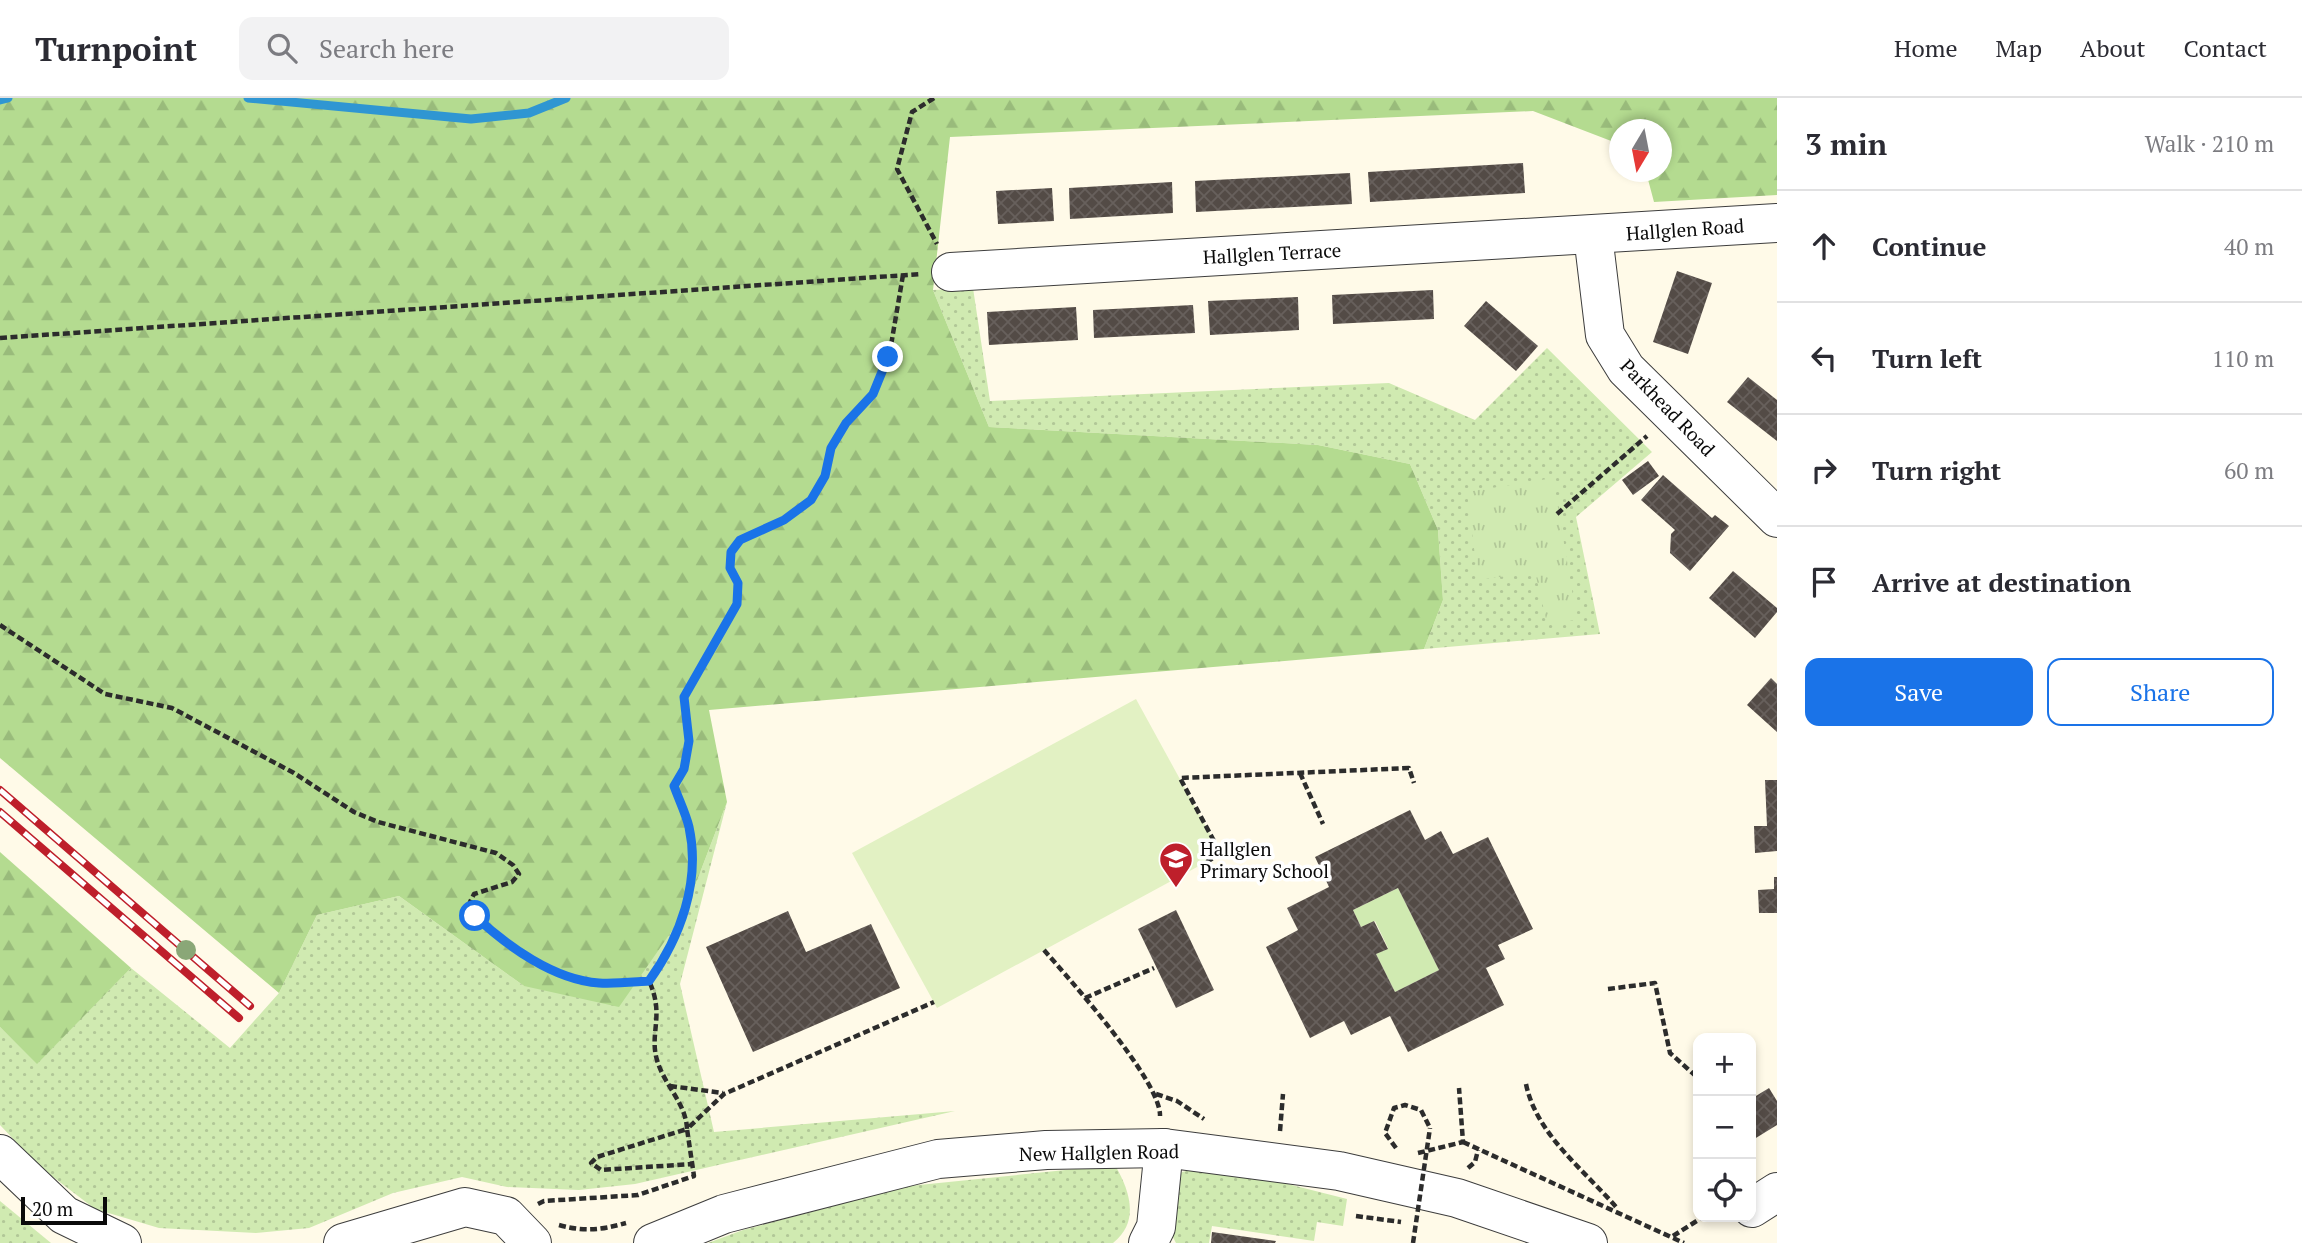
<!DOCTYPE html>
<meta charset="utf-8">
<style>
:root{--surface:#fff;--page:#f2f2f3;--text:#2b2b33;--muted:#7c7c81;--line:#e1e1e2;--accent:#1a73e8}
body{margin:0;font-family:"PT Serif",serif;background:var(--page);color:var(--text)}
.controls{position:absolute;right:21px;bottom:21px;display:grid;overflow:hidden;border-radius:14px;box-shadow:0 4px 10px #0003}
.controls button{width:63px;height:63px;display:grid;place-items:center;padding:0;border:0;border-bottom:2px solid var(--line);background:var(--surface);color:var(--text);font:35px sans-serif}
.compass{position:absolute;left:1609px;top:21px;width:63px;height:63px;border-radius:50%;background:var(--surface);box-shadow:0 4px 10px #0003;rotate:190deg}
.scale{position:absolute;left:21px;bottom:18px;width:86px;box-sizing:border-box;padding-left:7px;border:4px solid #0a0a0a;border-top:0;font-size:19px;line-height:24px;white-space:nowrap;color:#0a0a0a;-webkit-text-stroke:5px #fff;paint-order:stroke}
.stop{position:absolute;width:21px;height:21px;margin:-16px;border:5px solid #1a73e8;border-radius:50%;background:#fff}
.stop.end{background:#1a73e8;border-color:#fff;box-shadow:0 2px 7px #0008}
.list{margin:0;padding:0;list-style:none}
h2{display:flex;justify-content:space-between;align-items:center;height:91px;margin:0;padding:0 28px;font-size:30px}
h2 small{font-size:23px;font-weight:400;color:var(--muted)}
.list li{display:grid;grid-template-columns:46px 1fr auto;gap:21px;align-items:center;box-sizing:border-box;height:112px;padding:0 28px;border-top:2px solid var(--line)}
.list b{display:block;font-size:26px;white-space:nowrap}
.list em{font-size:23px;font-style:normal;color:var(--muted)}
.actions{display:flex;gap:14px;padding:21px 28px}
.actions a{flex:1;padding:16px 0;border:2px solid var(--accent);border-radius:14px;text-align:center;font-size:24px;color:var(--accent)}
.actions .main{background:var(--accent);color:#fff}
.icon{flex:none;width:38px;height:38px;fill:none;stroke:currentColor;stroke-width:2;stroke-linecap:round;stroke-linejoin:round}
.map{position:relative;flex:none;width:1777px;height:1145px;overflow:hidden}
header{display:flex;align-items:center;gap:42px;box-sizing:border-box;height:98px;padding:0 35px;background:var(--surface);border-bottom:2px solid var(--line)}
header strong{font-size:33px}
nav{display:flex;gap:38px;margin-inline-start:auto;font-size:24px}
.search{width:490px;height:63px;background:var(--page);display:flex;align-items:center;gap:18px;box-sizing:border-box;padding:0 24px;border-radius:14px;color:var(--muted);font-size:26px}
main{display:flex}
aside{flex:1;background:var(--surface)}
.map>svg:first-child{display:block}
.grass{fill:url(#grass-dots)}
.forest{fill:url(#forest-firs)}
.park{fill:url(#park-tufts)}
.garden{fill:#d0eab1}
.pitch{fill:#e2f1c3}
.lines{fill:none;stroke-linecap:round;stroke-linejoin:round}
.stream{stroke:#2f96d2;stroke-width:9}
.building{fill:url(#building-cross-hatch);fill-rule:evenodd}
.minor-casing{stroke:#3d3d3d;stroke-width:40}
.path{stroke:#2c2c2c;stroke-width:4.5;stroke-dasharray:7 3.5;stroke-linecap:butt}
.minor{stroke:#fff;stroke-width:38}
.rail-casing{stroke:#be1f2b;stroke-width:8}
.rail{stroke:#fff;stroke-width:5;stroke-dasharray:16;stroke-linecap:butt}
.path-bridge{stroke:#2c2c2c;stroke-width:4.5;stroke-dasharray:7 3.5;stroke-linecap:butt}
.tree{fill:#8aa777}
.route{stroke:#1a73e8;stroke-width:9}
.labels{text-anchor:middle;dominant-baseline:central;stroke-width:7;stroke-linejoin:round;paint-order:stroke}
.street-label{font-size:19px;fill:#0a0a0a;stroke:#fff}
.poi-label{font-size:19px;fill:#0a0a0a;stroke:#fff;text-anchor:start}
</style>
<header>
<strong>Turnpoint</strong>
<div class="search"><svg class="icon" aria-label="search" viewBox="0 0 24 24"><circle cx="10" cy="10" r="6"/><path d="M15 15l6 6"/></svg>Search here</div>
<nav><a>Home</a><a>Map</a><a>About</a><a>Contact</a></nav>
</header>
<main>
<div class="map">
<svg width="1777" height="1145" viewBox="0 0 1777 1145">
<defs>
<pattern id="grass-dots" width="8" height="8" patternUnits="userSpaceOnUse" patternTransform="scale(1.75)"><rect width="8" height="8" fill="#d0eab1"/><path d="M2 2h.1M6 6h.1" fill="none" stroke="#b1c797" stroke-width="1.8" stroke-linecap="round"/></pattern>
<pattern id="forest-firs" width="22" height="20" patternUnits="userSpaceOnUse" patternTransform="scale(1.75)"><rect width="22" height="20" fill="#b4db90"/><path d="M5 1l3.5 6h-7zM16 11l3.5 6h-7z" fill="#99bb7b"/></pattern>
<pattern id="park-tufts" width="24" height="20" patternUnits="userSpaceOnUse" patternTransform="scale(1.75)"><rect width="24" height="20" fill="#d0eab1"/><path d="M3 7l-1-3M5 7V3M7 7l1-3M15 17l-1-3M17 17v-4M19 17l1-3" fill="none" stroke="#b1c797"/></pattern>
<pattern id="building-cross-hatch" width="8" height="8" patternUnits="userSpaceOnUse" patternTransform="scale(1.75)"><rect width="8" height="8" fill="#534b46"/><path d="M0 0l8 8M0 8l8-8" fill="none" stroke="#67605c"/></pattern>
</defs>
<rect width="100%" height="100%" fill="#fffae8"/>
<!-- grass -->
<g class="grass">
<polygon points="973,190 990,303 1389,285 1475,322 1547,250 1652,354 1576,419 1600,536 1424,551 1443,502 1438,432 1410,366 1318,347 989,329 933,192"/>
<polygon points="727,704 680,886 714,1034 955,1013 635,1086 579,1092 507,1089 462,1079 393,1095 309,1130 256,1135 159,1130 95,1111 40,1069 0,1027 0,929 37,965 131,870 230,950 279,895 317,817 399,798 524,888 685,814"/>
<path d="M1115,1067C1130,1093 1140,1124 1113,1145H708L743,1132L909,1088Z"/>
<path d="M1212,1067L1347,1101L1343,1128L1317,1124L1314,1143L1212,1128L1209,1145H1176C1159,1114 1166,1103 1182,1074Z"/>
<polygon points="0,1103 51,1145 0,1145"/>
</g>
<!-- forest -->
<g class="forest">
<polygon points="0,0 1777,0 1777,97 1654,104 1646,74 1661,74 1661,32 1619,32 1619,46 1533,13 950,39 933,192 989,329 1318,347 1410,366 1438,432 1443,502 1424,551 709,612 727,704 685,814 619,909 524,888 399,798 317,817 279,895 0,660"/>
<polygon points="0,754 131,870 37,966 0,929"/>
</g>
<!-- park -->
<polygon class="park" points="1553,380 1577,522 1547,525 1535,474 1478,482 1467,394"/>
<!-- garden -->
<polygon class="garden" points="1398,790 1439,872 1395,894 1376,856 1388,850 1375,823 1361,829 1353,812"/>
<!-- pitch -->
<polygon class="pitch" points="1136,601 1221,756 937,910 852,755"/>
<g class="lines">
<!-- stream -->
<g class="stream">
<polyline points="248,0 471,21 529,15 566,0"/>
<polyline points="0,2 8,0"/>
</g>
</g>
<!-- building -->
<g class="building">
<polygon points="1523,65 1525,95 1370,104 1368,74"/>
<polygon points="1350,75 1352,106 1196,114 1195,83"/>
<polygon points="1172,84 1173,115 1070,121 1069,90"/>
<polygon points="1052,90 1054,123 998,126 996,93"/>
<polygon points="1677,173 1712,185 1688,256 1653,244"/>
<polygon points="1433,192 1434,221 1333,226 1332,197"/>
<polygon points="1298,199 1299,232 1210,237 1208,203"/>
<polygon points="1486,203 1538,248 1516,273 1464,228"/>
<polygon points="1193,207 1195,235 1094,240 1093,212"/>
<polygon points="1076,209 1078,242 989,247 987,214"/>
<polygon points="1748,279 1777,302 1777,343 1727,304"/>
<polygon points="1648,363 1659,378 1633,397 1622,382"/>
<polygon points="1663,377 1712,420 1715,417 1729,428 1690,473 1670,455 1671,436 1675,432 1641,402"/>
<polygon points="1733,473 1777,510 1777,514 1755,540 1709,500"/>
<polygon points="1771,580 1777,586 1777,634 1747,607"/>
<polygon points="1765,682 1777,682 1777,753 1755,755 1754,728 1767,728"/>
<path d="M1410,712L1425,742L1441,733L1453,756L1488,739L1533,831L1498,847L1505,861L1486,870L1504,907L1408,954L1390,918L1351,937L1344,923L1310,940L1266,849L1298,832L1287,810L1329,789L1315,759ZM1398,790L1439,872L1395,894L1376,856L1388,851L1374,823L1361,829L1353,812Z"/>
<polygon points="1774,779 1777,779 1777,815 1759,815 1758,792 1774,791"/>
<polygon points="1176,812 1214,892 1176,910 1138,831"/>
<polygon points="788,813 806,854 871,826 900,890 753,954 706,849"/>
<polygon points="1769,990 1777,1003 1777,1027 1751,1043 1751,1001"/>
<polygon points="1212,1134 1276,1143 1275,1145 1211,1145"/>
</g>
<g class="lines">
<!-- minor casing -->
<g class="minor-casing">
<g id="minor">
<polyline points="1593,137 1605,237 1626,271 1777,420"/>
<polyline points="951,174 1777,125"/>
<polyline points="0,1056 64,1117 122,1145"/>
<polyline points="1752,1110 1777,1094"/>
<polyline points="343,1145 465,1109 506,1118 532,1145"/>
<polyline points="653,1145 724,1116 938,1061 1046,1052 1164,1050 1339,1073 1457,1100 1588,1145"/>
<polyline points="1148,1145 1156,1129 1164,1050"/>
</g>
</g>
<!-- path -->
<g class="path">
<polyline points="934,0 912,14 897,71 937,146"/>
<path d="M903,177L889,259L873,296L846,325L831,350L825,378L811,402L784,422L740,442L731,454V470L738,485L737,506L684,599L689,643L684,671L674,688C679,702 686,716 689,729C701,783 681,840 649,883C665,917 649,935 657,962C664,987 686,1005 687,1031L724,996L934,904"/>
<polyline points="0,240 921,176"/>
<polyline points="1557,416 1647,338"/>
<path d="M0,527L105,596L172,610L294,675L354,714L378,724L496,755L513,767L519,776L512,784L474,796L470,804C481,834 547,875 578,881C602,886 625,884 649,883"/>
<polyline points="1300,675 1323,726"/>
<polyline points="1214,774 1208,763 1221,756 1180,680 1409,670 1414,685"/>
<path d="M1044,852C1070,882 1161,983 1160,1018"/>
<polyline points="1608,891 1655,885 1670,955 1698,980"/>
<polyline points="1085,900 1154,870"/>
<path d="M1526,986C1536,1036 1585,1073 1617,1110"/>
<polyline points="670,988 723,995"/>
<polyline points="1156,996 1177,1003 1204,1021"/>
<polyline points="1280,1033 1283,996"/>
<polyline points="1463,1044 1684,1145"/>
<polyline points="1396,1050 1385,1035 1394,1010 1405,1007 1421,1012 1430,1030"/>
<polyline points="1418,1055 1463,1044 1459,990"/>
<polyline points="1468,1070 1475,1064 1478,1052"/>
<polyline points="538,1106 544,1103 638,1097 694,1078 687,1031 597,1059 591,1065 601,1072 692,1066"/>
<polyline points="1356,1118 1401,1124"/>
<path d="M559,1127C584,1134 601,1132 626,1125"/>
<polyline points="1673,1138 1703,1119"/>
</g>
<!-- minor -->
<use href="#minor" class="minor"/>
<!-- rail casing -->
<g class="rail-casing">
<g id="rail">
<polyline points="0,692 250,908"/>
<polyline points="0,714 239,920"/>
</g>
</g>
<!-- rail -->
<use href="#rail" class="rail"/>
<!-- path-bridge -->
<polyline class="path-bridge" points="1413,1145 1430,1030"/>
</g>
<!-- trees -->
<circle class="tree" cx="186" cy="852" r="10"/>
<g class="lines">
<!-- route -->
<path class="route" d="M475,818C507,848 554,882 599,885C615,886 633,884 649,883C680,840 701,784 689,729C686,716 679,702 674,688L684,671L689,643L684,599L737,506L738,485L730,470L731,454L740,442L784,422L811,402L825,378L831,350L846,325L873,296L888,259"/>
</g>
<!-- icons -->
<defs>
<g id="school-pin" transform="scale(1.75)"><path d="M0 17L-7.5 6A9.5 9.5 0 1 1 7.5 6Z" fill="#be1f2b" stroke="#fff"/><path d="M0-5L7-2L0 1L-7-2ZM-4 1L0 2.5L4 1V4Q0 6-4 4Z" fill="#fff"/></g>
</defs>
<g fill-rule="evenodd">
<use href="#school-pin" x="1176" y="761"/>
</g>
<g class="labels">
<!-- street labels -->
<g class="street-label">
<text transform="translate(1685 131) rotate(-4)">Hallglen Road</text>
<text transform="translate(1272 155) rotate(-3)">Hallglen Terrace</text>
<text transform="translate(1668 309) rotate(46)">Parkhead Road</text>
<text transform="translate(1099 1054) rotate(-1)">New Hallglen Road</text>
</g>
<!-- poi labels -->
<g class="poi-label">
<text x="1200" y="750">Hallglen<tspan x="1200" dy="22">Primary School</tspan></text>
</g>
</g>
</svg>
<div class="controls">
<button>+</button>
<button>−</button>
<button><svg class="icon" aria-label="locate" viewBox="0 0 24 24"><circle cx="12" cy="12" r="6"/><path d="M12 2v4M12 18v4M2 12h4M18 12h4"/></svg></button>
</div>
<svg class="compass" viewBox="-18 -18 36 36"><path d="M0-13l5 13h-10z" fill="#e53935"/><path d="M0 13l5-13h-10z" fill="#7c7c81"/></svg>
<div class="scale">20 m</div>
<div class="stop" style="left:475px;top:818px"></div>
<div class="stop end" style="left:888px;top:259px"></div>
</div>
<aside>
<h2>3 min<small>Walk · 210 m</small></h2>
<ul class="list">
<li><svg class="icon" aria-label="ahead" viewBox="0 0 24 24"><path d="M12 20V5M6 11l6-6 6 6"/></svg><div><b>Continue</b></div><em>40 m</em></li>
<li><svg class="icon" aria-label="left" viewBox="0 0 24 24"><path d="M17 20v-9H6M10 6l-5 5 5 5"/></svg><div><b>Turn left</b></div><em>110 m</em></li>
<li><svg class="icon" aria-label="right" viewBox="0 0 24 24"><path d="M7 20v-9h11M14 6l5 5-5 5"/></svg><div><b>Turn right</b></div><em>60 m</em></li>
<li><svg class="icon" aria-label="arrive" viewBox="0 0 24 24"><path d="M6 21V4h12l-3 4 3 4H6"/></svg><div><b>Arrive at destination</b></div></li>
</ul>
<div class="actions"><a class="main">Save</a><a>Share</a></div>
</aside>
</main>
